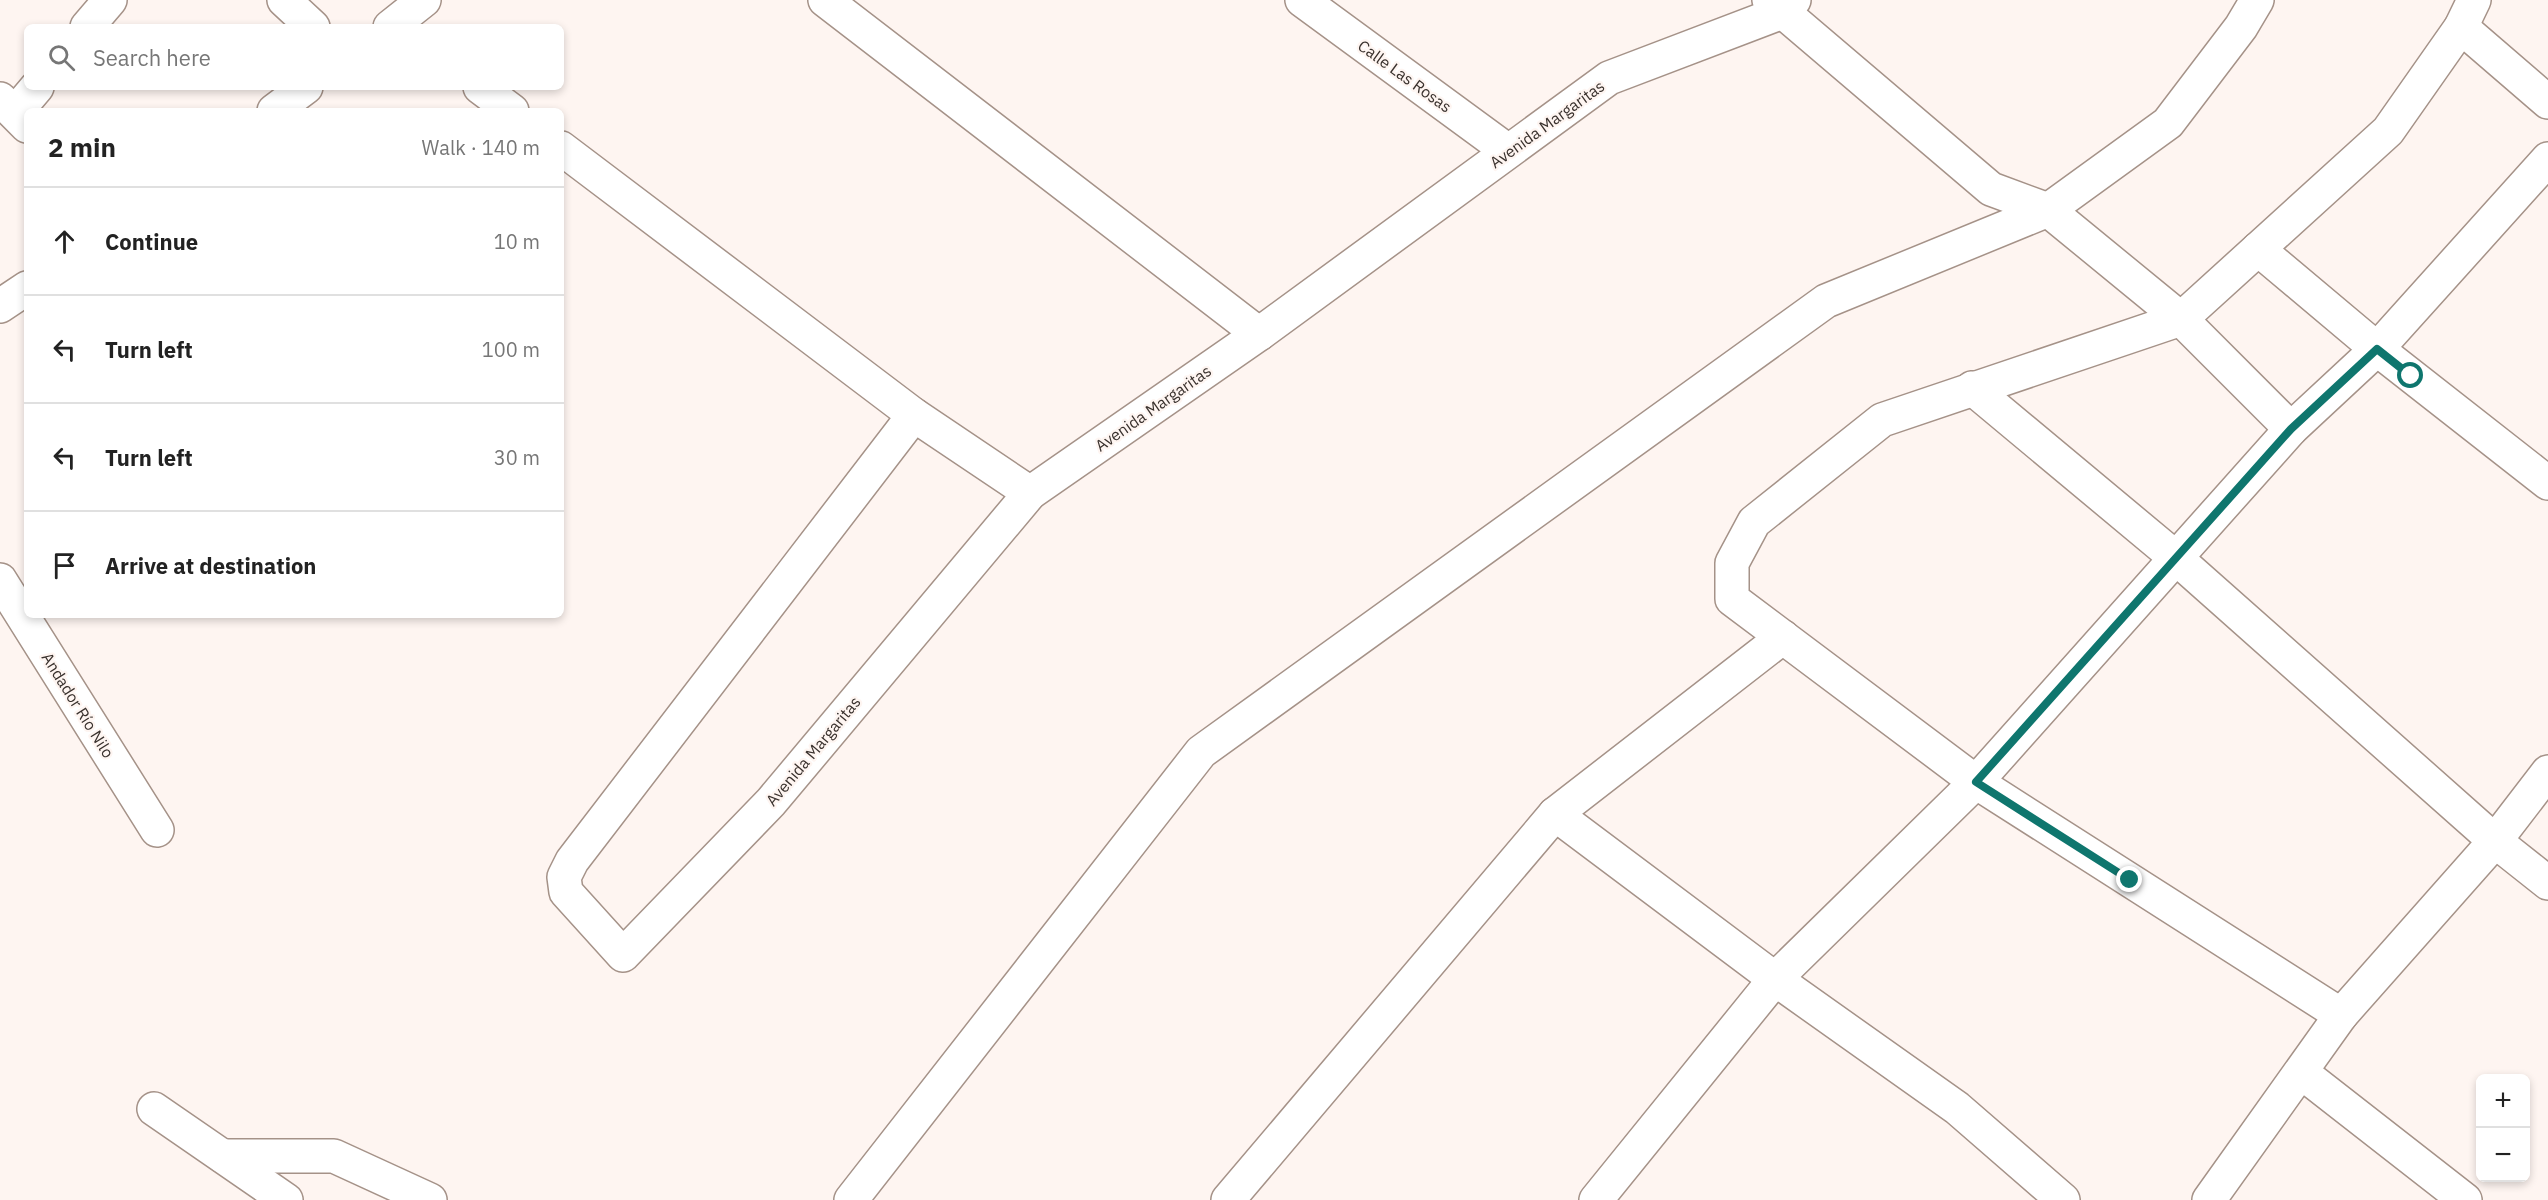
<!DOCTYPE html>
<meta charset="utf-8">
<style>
:root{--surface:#fff;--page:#f6f6f6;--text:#222;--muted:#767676;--line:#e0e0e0}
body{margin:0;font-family:"IBM Plex Sans",sans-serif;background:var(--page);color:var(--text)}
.controls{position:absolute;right:18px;bottom:18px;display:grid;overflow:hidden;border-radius:9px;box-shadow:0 3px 9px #0003}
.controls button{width:54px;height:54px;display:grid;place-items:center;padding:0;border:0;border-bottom:2px solid var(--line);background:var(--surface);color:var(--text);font:30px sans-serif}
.stop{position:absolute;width:18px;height:18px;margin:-14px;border:4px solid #0f766e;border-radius:50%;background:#fff}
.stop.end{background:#0f766e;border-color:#fff;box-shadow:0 2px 6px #0008}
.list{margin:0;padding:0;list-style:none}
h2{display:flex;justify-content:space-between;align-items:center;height:78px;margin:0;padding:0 24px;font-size:26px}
h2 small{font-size:20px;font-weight:400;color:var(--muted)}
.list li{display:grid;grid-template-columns:39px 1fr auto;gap:18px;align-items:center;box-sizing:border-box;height:108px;padding:0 24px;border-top:2px solid var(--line)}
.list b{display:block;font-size:22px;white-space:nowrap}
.list em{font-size:20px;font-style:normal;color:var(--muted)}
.icon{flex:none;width:33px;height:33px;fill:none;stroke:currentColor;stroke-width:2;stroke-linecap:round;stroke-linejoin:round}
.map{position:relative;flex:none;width:2548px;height:1200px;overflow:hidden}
.search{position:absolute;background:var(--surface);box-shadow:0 3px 9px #0003;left:24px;top:24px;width:540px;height:66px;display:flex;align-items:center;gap:15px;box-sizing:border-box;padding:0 21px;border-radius:9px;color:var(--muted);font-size:22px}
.panel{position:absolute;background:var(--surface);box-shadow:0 3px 9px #0003;left:24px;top:108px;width:540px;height:510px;border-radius:9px}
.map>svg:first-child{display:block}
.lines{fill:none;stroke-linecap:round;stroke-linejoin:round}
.minor-casing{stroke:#a59288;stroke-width:36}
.tertiary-casing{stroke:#a59288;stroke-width:36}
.minor{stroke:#fff;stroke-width:33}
.tertiary{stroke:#fff;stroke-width:33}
.route{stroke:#0f766e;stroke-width:8}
.labels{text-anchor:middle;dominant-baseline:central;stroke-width:4.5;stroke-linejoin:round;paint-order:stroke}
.street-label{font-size:16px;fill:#39312d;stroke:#fef5f1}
</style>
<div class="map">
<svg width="2548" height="1200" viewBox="0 0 2548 1200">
<rect width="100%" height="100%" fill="#fef5f1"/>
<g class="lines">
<!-- minor casing -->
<g class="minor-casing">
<g id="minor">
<polyline points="284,0 313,27"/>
<polyline points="825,0 1259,334"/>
<polyline points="1302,0 1508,151"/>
<polyline points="1769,0 1991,189 2048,210 2181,319 2291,429"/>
<polyline points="87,27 110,0"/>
<polyline points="2461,27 2548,102"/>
<polyline points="480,87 512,111"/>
<polyline points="0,99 27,126"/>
<polyline points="15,113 37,87"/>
<polyline points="561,148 914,415 1030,493"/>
<polyline points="2258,249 2377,349 2548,483"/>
<polyline points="1972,388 2176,558 2495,841 2548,883"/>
<polyline points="914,415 572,861 564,877 566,892 623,955 771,802 1030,493 1259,334 1609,78 1785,11 1794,0"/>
<polyline points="0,580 157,830"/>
<polyline points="1555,814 1775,979 1957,1108 2063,1200"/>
<polyline points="2341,1015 1976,782 1732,599 1732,563 1754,522 1882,420 2181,319 2388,131 2461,27 2474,0"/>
<polyline points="2301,1072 2465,1200"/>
<polyline points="154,1109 286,1200"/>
<polyline points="223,1156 334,1156 430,1200"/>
<polyline points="851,1200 1201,752 1826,301 2048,210 2168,123 2241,27 2257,0"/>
<polyline points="1228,1200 1555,814 1783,637"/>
<polyline points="1596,1200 1775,979 1976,782 2291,429 2377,349 2548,159"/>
<polyline points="2209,1200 2341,1015 2495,841 2548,772"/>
</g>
</g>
<!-- tertiary casing -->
<g class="tertiary-casing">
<g id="tertiary">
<polyline points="390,27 424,0"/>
<polyline points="274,111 306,87"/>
<polyline points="0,306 27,288"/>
</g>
</g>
<!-- minor -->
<use href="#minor" class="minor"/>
<!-- tertiary -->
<use href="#tertiary" class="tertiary"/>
</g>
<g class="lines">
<!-- route -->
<polyline class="route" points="2130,880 1976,782 2291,429 2377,349 2411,376"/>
</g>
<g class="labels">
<!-- street labels -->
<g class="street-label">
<text transform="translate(1405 76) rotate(36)">Calle Las Rosas</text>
<text transform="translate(1547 124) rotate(-36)">Avenida Margaritas</text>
<text transform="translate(1153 408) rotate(-35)">Avenida Margaritas</text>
<text transform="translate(78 705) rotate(58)">Andador Río Nilo</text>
<text transform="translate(813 751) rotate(-50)">Avenida Margaritas</text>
</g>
</g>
</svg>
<div class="controls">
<button>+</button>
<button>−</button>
</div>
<div class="stop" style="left:2411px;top:376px"></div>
<div class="stop end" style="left:2130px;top:880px"></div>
<div class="search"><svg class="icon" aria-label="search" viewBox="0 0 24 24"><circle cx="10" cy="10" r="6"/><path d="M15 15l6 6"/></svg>Search here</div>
<section class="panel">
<h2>2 min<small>Walk · 140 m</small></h2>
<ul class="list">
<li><svg class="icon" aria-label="ahead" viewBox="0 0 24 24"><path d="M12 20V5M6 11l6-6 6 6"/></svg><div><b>Continue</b></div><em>10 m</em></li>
<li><svg class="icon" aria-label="left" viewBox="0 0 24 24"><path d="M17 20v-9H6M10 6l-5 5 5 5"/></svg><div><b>Turn left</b></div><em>100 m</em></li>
<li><svg class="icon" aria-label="left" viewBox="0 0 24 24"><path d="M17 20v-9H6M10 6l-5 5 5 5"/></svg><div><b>Turn left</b></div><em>30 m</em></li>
<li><svg class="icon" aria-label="arrive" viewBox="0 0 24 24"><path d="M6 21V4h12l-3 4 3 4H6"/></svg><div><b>Arrive at destination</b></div></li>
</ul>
</section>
</div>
